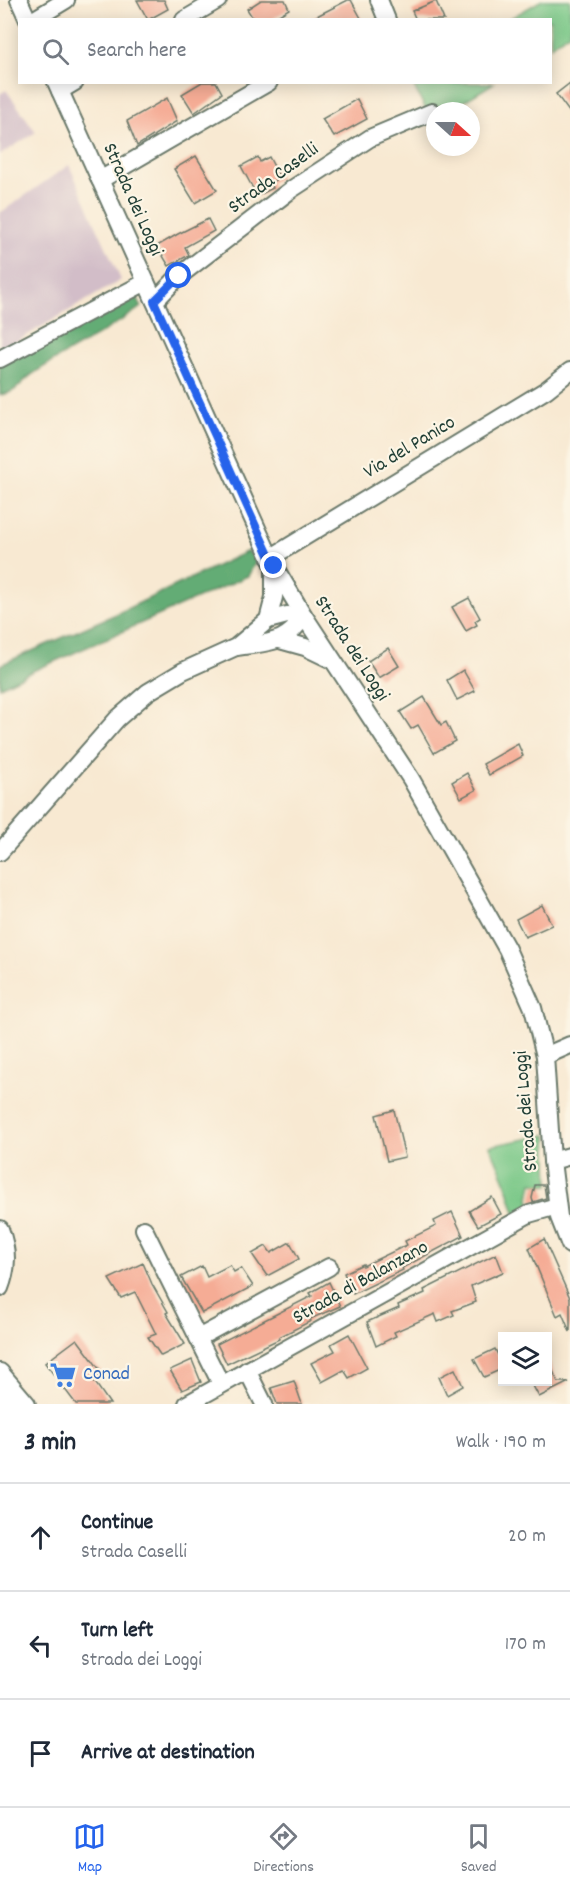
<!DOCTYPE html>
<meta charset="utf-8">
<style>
:root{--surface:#fff;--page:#f2f2f3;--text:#1f2937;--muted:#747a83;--line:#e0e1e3;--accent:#2563eb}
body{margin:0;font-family:Dekko,sans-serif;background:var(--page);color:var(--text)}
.controls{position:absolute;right:18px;bottom:18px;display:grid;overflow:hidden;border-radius:0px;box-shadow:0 3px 15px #0003}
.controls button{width:54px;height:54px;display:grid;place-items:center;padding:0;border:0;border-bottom:2px solid var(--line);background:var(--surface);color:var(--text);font:30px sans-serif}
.compass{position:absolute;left:426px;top:102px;width:54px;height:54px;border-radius:50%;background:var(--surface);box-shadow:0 3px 15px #0003;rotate:111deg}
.stop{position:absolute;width:18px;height:18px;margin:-14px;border:4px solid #2563eb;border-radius:50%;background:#fff}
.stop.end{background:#2563eb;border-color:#fff;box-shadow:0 2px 6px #0008}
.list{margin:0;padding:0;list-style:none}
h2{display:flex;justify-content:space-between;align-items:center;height:78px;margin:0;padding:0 24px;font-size:26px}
h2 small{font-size:20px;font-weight:400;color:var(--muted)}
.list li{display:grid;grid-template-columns:39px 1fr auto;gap:18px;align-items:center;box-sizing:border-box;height:108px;padding:0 24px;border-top:2px solid var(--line)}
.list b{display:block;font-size:22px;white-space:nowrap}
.list p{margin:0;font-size:20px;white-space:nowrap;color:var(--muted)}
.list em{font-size:20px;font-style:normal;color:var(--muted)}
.icon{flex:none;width:33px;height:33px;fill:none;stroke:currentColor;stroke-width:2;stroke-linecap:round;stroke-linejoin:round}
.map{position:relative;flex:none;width:570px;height:1404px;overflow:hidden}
.search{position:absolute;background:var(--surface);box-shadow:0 3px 15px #0003;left:18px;right:18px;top:18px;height:66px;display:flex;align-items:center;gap:15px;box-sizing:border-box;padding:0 21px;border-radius:0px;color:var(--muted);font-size:22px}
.sheet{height:402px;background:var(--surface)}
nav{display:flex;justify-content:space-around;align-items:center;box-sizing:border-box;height:84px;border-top:2px solid var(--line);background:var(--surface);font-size:16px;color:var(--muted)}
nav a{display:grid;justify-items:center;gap:3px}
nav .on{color:var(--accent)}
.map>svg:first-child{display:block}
.industrial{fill:#d2bdc8}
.green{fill:#7ac888;stroke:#4c825e;stroke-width:1.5}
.forest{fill:#63ac74;stroke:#417454;stroke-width:1.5}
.building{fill:#f5ac95}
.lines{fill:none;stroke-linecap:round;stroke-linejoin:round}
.minor-casing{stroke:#6b796b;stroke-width:20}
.highway-casing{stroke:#6b796b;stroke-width:28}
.minor{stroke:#fff;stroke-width:16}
.highway{stroke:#fff;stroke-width:26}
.route{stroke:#2563eb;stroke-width:8}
.labels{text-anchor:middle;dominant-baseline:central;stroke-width:4.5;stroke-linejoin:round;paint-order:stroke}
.street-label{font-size:20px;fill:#1f3d34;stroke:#fcf5e5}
.shop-label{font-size:20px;fill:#366cbe;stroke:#fcf5e5;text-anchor:start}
</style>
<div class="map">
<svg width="570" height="1404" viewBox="0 0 570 1404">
<rect width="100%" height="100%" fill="#fcf5e5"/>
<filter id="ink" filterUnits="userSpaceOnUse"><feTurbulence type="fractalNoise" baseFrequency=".0167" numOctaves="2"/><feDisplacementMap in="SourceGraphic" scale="12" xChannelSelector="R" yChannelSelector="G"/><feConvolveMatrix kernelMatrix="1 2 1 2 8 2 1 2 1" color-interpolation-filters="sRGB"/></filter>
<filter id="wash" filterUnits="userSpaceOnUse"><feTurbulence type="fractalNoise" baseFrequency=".008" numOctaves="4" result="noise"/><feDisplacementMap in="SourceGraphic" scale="24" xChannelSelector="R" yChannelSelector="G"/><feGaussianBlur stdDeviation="1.35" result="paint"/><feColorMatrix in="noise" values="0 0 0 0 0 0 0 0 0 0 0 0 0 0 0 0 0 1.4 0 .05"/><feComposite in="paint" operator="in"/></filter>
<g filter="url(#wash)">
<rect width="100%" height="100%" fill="#f8e9d2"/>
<!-- industrial -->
<g class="industrial">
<polygon points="6,90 36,132 0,155 0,94"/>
<polygon points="69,165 121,280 0,351 0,213"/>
<polygon points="570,1138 570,1223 565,1210 561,1140"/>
</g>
<!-- green -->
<g class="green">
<polygon points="542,0 570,0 570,32 551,46 550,20 509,19"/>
<polygon points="412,83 494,83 448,111 435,111 435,119 432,121"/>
<polygon points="547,1135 549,1185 532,1183 529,1198 532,1209 516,1216 506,1183 490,1146"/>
</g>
<!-- forest -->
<g class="forest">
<path d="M136,292L141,307C107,332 69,350 34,373C20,382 18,393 0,395V363Z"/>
<polygon points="248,551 257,560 248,576 33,671 0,687 0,665 116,614"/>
</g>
<g id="blocks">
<!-- building -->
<g class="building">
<polygon points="137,0 164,0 168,9 148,20"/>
<polygon points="261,0 285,0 289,9 271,20 254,20 247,9"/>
<polygon points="348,0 351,0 362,20 309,20"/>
<polygon points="436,1 444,20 416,20 412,11"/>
<polygon points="202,82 216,82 222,93 194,113 182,94"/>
<polygon points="570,83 570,113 556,94"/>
<polygon points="167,98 177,121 137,146 127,121"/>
<polygon points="357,99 367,119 334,137 322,119"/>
<polygon points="196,156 217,190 195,203 174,169"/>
<polygon points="258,157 260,162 269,157 280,178 270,183 273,188 257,196 241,166"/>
<polygon points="208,219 214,231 185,247 189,255 169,266 157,246 178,234"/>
<polygon points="469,598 480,618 475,621 477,625 466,631 452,607"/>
<polygon points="388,648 399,666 379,678 368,661"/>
<polygon points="463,670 475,691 457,700 447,680"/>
<polygon points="424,697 441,725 446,722 455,741 434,753 418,725 411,729 400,712"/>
<polygon points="518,744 523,756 489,775 483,764"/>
<polygon points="467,773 476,790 461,798 452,782"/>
<polygon points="542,905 552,925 525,937 516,919"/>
<polygon points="394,1110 405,1157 387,1161 376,1115"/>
<polygon points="535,1185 544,1185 546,1198 533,1202 532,1198"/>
<polygon points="492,1197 501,1214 478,1226 469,1211"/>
<polygon points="452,1212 463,1236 402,1268 403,1270 353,1294 344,1273 363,1264 363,1266 407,1245 405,1241 436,1226 434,1221"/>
<polygon points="544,1239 570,1298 570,1332 562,1313 557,1316 529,1248"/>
<polygon points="290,1242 299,1259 267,1276 252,1254 266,1246 271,1253"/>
<polygon points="496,1254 503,1272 471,1286 476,1302 452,1311 454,1315 438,1322 435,1314 394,1332 396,1336 376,1346 367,1322 399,1308 398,1305 425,1293 424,1290"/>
<polygon points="143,1263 152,1284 168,1312 166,1313 185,1344 161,1356 148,1337 156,1334 135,1292 121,1298 109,1279"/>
<polygon points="230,1265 234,1272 241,1268 253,1286 202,1313 181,1277 202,1266 207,1277"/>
<polygon points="329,1282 340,1306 310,1319 311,1321 279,1337 279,1339 227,1364 217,1344 312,1296 310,1293"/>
<polygon points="349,1334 367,1368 349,1378 344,1370 322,1382 311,1363 335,1351 331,1344"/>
<polygon points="77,1339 103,1374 94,1381 110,1404 76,1404 45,1363"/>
<polygon points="495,1349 502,1363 502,1369 484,1377 474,1359"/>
<polygon points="192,1360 201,1382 182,1390 170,1370"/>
<polygon points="548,1360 558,1382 569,1382 539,1397 531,1382 548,1382"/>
<polygon points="455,1369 463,1386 447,1395 439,1377"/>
<polygon points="294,1381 302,1404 277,1404 271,1388"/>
</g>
</g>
</g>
<g filter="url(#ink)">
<use href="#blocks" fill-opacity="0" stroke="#6b796b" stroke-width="1.5"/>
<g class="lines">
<!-- minor casing -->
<g class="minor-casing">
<g id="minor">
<polyline points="19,0 28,20"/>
<polyline points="379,0 387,20"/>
<polyline points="33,20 66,0"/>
<polyline points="184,20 218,0"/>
<polyline points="56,82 274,566 304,616 411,779 507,949 533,1008 545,1056 552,1161 559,1217 570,1245"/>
<polyline points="60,91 75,82"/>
<polyline points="100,180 269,82"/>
<polyline points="155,301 179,276 292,189 370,138 432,112"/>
<polyline points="0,359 146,282"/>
<polyline points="270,558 546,390 570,371"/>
<polyline points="280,640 305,647 332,660"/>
<path d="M237,647C268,642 286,645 304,616L287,615L268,620"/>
<polyline points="0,852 117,719 148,692 183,671 236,647 268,620 274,597 274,567"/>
<polyline points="545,1056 570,1045"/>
<polyline points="552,1161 570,1156"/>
<path d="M0,1229C8,1250 8,1267 0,1288"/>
<polyline points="144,1229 221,1384"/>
<polyline points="198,1338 329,1267"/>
<polyline points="247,1370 264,1404"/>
<polyline points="0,1372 27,1404"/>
<polyline points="187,1404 529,1214 557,1206"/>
</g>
</g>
<!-- highway casing -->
<g class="highway-casing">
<polyline id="highway" points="0,1391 10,1404"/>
</g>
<!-- minor -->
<use href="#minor" class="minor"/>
<!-- highway -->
<use href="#highway" class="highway"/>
</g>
</g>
<g class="lines" filter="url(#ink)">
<!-- route -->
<polyline class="route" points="179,276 154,301 274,566"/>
</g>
<!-- icons -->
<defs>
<g id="supermarket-bare" transform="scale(2.07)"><path d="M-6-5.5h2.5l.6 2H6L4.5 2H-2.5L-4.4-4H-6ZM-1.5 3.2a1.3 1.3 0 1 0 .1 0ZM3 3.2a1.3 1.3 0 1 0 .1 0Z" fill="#3f7fe0" stroke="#fcf5e5" stroke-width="2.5" paint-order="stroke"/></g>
</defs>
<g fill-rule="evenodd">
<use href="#supermarket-bare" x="63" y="1375"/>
</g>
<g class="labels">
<!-- street labels -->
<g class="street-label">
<text transform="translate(274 179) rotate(-36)">Strada Caselli</text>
<text transform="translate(132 200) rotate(66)">Strada dei Loggi</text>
<text transform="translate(410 448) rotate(-31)">Via del Panico</text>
<text transform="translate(351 649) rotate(57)">Strada dei Loggi</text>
<text transform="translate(527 1111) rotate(-95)">Strada dei Loggi</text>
<text transform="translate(361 1283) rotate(-29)">Strada di Balanzano</text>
</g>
<!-- shop labels -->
<g class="shop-label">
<text x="83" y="1375">Conad</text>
</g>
</g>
</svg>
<div class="controls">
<button><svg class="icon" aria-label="layers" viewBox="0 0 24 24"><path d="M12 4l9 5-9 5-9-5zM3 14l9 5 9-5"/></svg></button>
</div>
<svg class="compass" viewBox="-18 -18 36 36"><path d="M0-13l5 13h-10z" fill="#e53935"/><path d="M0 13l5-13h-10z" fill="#747a83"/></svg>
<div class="stop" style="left:179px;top:276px"></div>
<div class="stop end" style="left:274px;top:566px"></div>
<div class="search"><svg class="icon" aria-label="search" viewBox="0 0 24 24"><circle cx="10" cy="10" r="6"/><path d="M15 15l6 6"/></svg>Search here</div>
</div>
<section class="sheet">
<h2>3 min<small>Walk · 190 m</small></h2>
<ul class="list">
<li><svg class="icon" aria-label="ahead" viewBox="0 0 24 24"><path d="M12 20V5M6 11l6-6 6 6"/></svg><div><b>Continue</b><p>Strada Caselli</p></div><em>20 m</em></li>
<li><svg class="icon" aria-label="left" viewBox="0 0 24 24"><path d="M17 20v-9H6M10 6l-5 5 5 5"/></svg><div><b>Turn left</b><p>Strada dei Loggi</p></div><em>170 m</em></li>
<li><svg class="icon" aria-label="arrive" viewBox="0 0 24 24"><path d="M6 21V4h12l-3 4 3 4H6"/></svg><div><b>Arrive at destination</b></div></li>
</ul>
</section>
<nav>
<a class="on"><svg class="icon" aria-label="map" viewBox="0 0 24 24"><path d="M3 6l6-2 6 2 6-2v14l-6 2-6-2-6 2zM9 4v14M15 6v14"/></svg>Map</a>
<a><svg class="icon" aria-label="directions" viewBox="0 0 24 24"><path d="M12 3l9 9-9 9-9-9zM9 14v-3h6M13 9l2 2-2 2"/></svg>Directions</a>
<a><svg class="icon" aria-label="saved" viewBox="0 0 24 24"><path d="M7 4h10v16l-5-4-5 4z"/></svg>Saved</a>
</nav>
